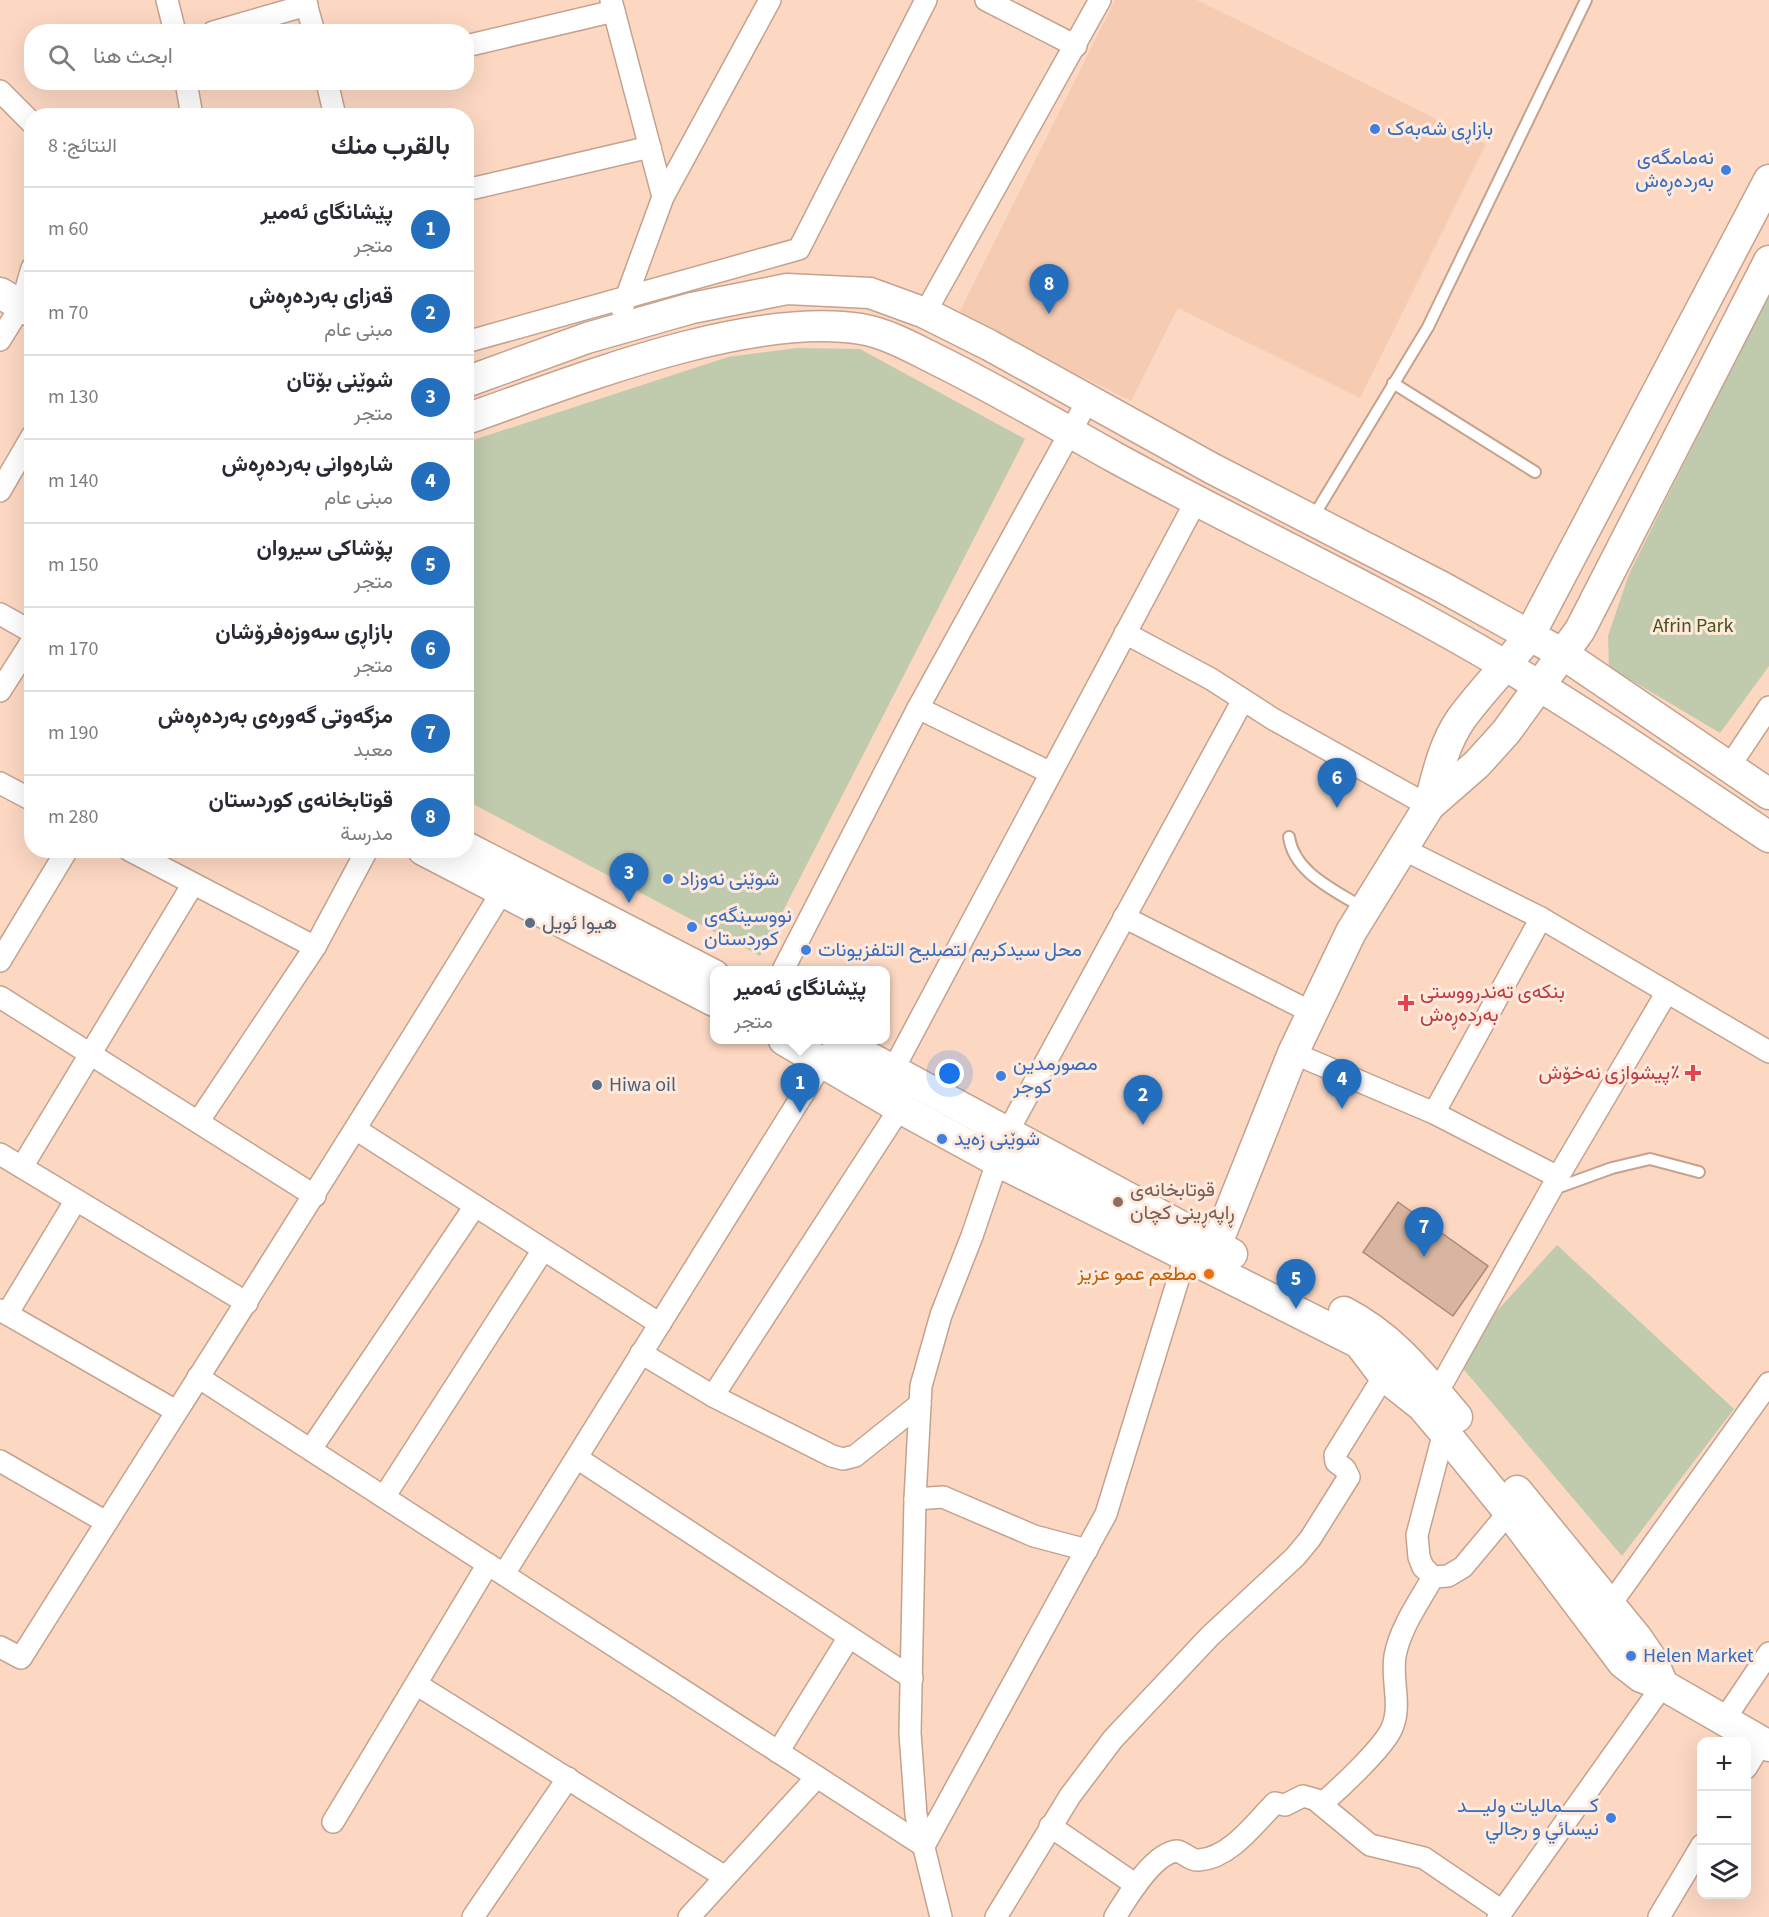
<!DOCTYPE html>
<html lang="ar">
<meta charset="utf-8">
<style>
:root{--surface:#fff;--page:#f2f2f3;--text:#2b2b33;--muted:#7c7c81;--line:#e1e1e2;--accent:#236ebd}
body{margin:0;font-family:"Source Sans 3",Vazirmatn,sans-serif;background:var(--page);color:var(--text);direction:rtl}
.controls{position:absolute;right:18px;bottom:18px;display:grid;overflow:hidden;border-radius:12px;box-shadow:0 6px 24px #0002}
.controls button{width:54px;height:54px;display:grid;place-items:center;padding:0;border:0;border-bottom:2px solid var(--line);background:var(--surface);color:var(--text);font:30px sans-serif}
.you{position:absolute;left:950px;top:1074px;width:21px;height:21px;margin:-15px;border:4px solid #fff;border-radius:50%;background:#1a73e8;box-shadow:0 0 0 9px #1a73e833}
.badge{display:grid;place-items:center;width:39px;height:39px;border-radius:50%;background:var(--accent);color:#fff;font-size:20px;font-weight:700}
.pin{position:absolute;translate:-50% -50px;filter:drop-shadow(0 2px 3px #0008)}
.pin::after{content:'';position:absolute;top:32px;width:21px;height:18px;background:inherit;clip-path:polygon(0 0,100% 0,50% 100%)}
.popup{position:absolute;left:710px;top:966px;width:180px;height:78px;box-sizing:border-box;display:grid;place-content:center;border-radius:12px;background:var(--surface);filter:drop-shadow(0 2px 4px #0005);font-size:20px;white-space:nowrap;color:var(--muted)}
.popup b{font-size:22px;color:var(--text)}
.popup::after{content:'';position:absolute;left:50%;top:100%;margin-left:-12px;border:12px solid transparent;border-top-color:var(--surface)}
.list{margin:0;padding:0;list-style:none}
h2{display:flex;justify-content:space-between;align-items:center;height:78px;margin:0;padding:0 24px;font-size:26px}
h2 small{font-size:20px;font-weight:400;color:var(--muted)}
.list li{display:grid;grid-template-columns:39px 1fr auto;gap:18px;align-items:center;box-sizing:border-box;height:84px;padding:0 24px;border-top:2px solid var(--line)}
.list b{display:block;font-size:22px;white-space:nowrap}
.list p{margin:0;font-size:20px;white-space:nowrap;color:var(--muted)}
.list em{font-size:20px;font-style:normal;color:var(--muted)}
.icon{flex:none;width:33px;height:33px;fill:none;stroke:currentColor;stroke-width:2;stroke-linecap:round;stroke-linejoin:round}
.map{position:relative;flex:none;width:1769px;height:1917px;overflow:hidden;direction:ltr}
.search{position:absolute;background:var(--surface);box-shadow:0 6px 24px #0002;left:24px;top:24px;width:450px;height:66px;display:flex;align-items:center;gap:15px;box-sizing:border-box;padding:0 21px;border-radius:24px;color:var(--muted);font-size:22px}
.panel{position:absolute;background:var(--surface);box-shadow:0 6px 24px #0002;left:24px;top:108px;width:450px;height:750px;border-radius:24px;direction:rtl}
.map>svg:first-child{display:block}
.built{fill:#f5cbb2}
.green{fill:#c0caad}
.building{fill:#d7b5a0;stroke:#ab8a76;stroke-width:1.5}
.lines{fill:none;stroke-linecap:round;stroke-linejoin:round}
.lane-casing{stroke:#c4a28e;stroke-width:14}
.street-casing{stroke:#c4a28e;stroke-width:24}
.secondary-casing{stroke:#c4a28e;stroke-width:33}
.lane{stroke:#fff;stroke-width:10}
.street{stroke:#fff;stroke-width:21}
.secondary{stroke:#fff;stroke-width:30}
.shop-dot{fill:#3f7fe0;stroke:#fee9dc;stroke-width:2}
.service-dot{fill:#5c6f8a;stroke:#fee9dc;stroke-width:2}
.health-dot{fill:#e0444e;stroke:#fee9dc;stroke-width:2}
.education-dot{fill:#8d6e63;stroke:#fee9dc;stroke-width:2}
.food-dot{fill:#e8710a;stroke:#fee9dc;stroke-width:2}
.labels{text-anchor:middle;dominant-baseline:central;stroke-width:6;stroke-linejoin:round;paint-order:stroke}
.shop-label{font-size:20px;fill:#366cbe;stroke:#fee9dc;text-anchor:start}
.park-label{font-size:20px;fill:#455519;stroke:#fee9dc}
.service-label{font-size:20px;fill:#4e5e75;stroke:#fee9dc;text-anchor:start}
.health-label{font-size:20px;fill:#be3a42;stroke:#fee9dc;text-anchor:start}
.education-label{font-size:20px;fill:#785e54;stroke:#fee9dc;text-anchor:start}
.food-label{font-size:20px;fill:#c56008;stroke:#fee9dc;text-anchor:end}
</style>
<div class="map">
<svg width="1769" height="1917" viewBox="0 0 1769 1917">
<rect width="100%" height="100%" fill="#fcd8c3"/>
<!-- built -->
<polygon class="built" points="1115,0 1197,0 1486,144 1360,398 1178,308 1131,401 958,315"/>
<!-- green -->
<g class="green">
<polygon points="1769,293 1769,666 1720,733 1609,667 1608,636 1629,574"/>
<polygon points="797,348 860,349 1025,439 760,956 473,804 466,783 467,442 728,357"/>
<polygon points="1557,1245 1734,1409 1622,1556 1454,1358"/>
</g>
<!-- building -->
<polygon class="building" points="1398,1202 1488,1266 1453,1316 1363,1252"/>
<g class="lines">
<!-- lane casing -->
<g class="lane-casing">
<g id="lane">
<polyline points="1393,383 1535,472"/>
<polyline points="1312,519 1428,327 1586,0"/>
<path d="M1289,837C1294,873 1335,890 1363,908"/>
<polyline points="1554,1189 1612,1168 1650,1159 1699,1172"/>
</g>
</g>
<!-- street casing -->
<g class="street-casing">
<g id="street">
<polyline points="167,0 175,32"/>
<polyline points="305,0 314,32"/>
<polyline points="611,0 663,197 622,309"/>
<polyline points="986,0 1076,46"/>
<polyline points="213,32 307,5"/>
<polyline points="466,46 614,11"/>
<polyline points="186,82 192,116"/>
<polyline points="327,82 335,116"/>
<polyline points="0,91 32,123"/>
<polyline points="466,190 650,147"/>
<polyline points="663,197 770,0"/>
<polyline points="925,313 1100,0"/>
<polyline points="0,340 21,306 32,268"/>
<polyline points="466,342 799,249 926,0"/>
<polyline points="0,491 32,436"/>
<polyline points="0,614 32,632"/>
<polyline points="1125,633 1211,679 1273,719 1429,806"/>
<polyline points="0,691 32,641"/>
<polyline points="918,708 1051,773"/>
<polyline points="1729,767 1769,707"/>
<polyline points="0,783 32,800"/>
<polyline points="1401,848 1541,918 1769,1052"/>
<polyline points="129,850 315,947"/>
<polyline points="1124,917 1311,1012"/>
<polyline points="0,961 67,850"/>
<polyline points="783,970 918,708 1088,400"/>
<polyline points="0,997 315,1196"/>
<polyline points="1293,1053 1434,1113 1558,1177"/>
<polyline points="894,1068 1196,501"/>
<polyline points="1434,1113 1541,918"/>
<polyline points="198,1122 315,947 367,850"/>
<polyline points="357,1130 660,1324"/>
<polyline points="0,1154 247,1303"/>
<polyline points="22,1167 193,884"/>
<polyline points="0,1310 176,1411"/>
<polyline points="7,1314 76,1200"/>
<polyline points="641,1353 713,1396 832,1456 843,1459 855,1456 920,1404"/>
<polyline points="198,1377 924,1846 1106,1514 1186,1254"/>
<polyline points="1437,1393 1558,1177 1667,992"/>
<polyline points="713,1396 900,1108"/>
<polyline points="1444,1432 1417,1535 1419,1557 1423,1567 1433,1577 1448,1576 1463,1567 1509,1512"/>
<polyline points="311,1449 475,1206"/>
<polyline points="577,1458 912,1678"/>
<polyline points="0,1461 106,1522"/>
<polyline points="384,1497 543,1250"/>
<polyline points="915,1499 943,1497 1034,1536 1087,1550"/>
<polyline points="504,1574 823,1062"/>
<polyline points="1610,1605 1769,1383"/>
<path d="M0,1647L21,1658C182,1402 346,1148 503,890"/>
<polyline points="416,1684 725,1877"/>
<polyline points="1724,1720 1769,1653"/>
<polyline points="778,1752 849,1637"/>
<polyline points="1746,1768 1762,1742"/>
<polyline points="1318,1802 1370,1845 1424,1858 1502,1911"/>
<polyline points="333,1822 488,1564"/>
<polyline points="1050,1826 1136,1885"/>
<polyline points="473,1917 568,1778"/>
<polyline points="689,1917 817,1777"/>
<polyline points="941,1917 916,1815 910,1733 915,1499 921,1386 941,1315 972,1236 1007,1133 1243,700"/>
<polyline points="996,1917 1070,1796 1113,1739 1210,1636 1295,1557 1310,1539 1349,1477 1345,1469 1336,1462 1335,1455 1384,1376"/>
<path d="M1115,1917C1127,1898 1153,1853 1177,1851C1185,1853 1191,1861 1199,1860C1230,1858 1255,1823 1275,1803L1285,1805L1303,1796L1324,1802C1341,1787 1384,1747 1392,1728C1402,1705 1391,1680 1395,1656C1400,1628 1419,1602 1433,1577"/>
<polyline points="1498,1917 1663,1685"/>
<polyline points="1659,1917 1702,1845"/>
</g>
</g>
<!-- secondary casing -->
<g class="secondary-casing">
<g id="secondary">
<polyline points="0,293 32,312"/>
<polyline points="466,382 587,338 692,308 787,289 870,293 925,313 989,345 1213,469 1442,587 1563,654 1769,794"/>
<path d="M466,419C575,381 748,311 861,329C886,333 913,348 935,359C996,389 1055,424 1114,457C1244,528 1379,590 1506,666C1596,719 1682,779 1769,837"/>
<path d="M1429,806C1437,776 1443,745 1461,719C1482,690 1508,665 1529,636L1769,180"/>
<polyline points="466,847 714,975"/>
<polyline points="423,850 714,1001"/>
<polyline points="784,1040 900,1108 999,1162 1359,1343 1384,1376 1422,1406 1444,1432 1509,1512 1623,1663 1641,1677 1663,1685 1769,1746"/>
<polyline points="837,1040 1232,1254"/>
<polyline points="1216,1246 1293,1053 1351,932 1429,806 1477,764 1506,732 1580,630 1769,261"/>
<path d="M1344,1312C1394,1338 1421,1375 1457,1417"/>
<polyline points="1517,1491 1637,1638 1652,1660 1663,1685"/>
</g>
</g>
<!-- lane -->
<use href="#lane" class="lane"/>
<!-- street -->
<use href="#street" class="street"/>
<!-- secondary -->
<use href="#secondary" class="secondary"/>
</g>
<!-- markers -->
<g class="shop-dot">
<circle cx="1375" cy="129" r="6"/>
<circle cx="1726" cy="170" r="6"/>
<circle cx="668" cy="879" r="6"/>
<circle cx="692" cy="927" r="6"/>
<circle cx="806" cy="950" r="6"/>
<circle cx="1001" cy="1076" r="6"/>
<circle cx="942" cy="1139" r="6"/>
<circle cx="1631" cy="1656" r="6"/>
<circle cx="1611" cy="1818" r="6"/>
</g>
<g class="service-dot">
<circle cx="530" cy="923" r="6"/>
<circle cx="597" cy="1085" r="6"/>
</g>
<g class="health-dot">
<path d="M1403 994h6v6h6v6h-6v6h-6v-6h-6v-6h6z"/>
<path d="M1690 1064h6v6h6v6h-6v6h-6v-6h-6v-6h6z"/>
</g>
<circle class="education-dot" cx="1118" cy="1202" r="6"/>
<circle class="food-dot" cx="1209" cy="1274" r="6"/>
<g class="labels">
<!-- shop labels -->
<g class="shop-label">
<text x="1387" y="129">بازاڕی شەبەک</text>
<text x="1714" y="158" text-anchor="end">نەمامگەی<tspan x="1714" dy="23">بەردەڕەش</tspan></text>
<text x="680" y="879">شوێنی نەوزاد</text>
<text x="704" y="916">نووسینگەی<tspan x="704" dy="23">کوردستان</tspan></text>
<text x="818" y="950">محل سيدكريم لتصليح التلفزيونات</text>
<text x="1013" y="1064">مصورمدین<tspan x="1013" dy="23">كوجر</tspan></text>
<text x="954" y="1139">شوێنی زەید</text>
<text x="1643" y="1656">Helen Market</text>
<text x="1599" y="1806" text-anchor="end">كـــــمالیات ولیـــد<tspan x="1599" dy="23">نیسائي و رجالي</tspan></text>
</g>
<!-- park labels -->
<g class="park-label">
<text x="1693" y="626">Afrin Park</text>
</g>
<!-- service labels -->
<g class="service-label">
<text x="542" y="923">هيوا ئويل</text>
<text x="609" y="1085">Hiwa oil</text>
</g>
<!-- health labels -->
<g class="health-label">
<text x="1420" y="992">بنکەی تەندرووستی<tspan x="1420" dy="23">بەردەڕەش</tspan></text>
<text x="1680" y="1073" text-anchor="end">پیشوازی نەخۆش٪</text>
</g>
<!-- education labels -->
<g class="education-label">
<text x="1130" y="1190">قوتابخانەی<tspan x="1130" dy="23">ڕاپەڕینی کچان</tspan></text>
</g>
<!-- food labels -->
<g class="food-label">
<text x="1197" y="1274">مطعم عمو عزيز</text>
</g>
</g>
</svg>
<div class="controls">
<button>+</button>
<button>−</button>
<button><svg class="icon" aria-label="layers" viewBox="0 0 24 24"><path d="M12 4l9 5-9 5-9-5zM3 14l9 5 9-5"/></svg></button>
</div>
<div class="you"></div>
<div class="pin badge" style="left:800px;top:1113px">1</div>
<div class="popup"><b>پێشانگای ئەمیر</b>متجر</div>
<div class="pin badge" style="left:1143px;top:1125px">2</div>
<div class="pin badge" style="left:629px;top:903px">3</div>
<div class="pin badge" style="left:1342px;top:1109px">4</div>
<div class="pin badge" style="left:1296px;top:1309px">5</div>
<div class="pin badge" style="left:1337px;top:808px">6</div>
<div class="pin badge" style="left:1424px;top:1257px">7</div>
<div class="pin badge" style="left:1049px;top:314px">8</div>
<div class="search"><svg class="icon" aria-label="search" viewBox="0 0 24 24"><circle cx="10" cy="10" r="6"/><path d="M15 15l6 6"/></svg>ابحث هنا</div>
<section class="panel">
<h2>بالقرب منك<small>النتائج: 8</small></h2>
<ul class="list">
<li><span class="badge">1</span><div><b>پێشانگای ئەمیر</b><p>متجر</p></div><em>60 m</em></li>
<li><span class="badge">2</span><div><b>قەزای بەردەڕەش</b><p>مبنى عام</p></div><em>70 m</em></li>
<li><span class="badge">3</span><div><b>شوێنی بۆتان</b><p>متجر</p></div><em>130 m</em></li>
<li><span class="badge">4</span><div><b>شارەوانی بەردەڕەش</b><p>مبنى عام</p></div><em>140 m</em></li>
<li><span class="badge">5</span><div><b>پۆشاکی سیروان</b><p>متجر</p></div><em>150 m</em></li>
<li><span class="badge">6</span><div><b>بازاڕی سەوزەفرۆشان</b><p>متجر</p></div><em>170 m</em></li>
<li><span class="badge">7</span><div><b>مزگەوتی گەورەی بەردەڕەش</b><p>معبد</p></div><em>190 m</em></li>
<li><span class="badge">8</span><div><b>قوتابخانەی کوردستان</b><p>مدرسة</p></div><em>280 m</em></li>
</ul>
</section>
</div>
